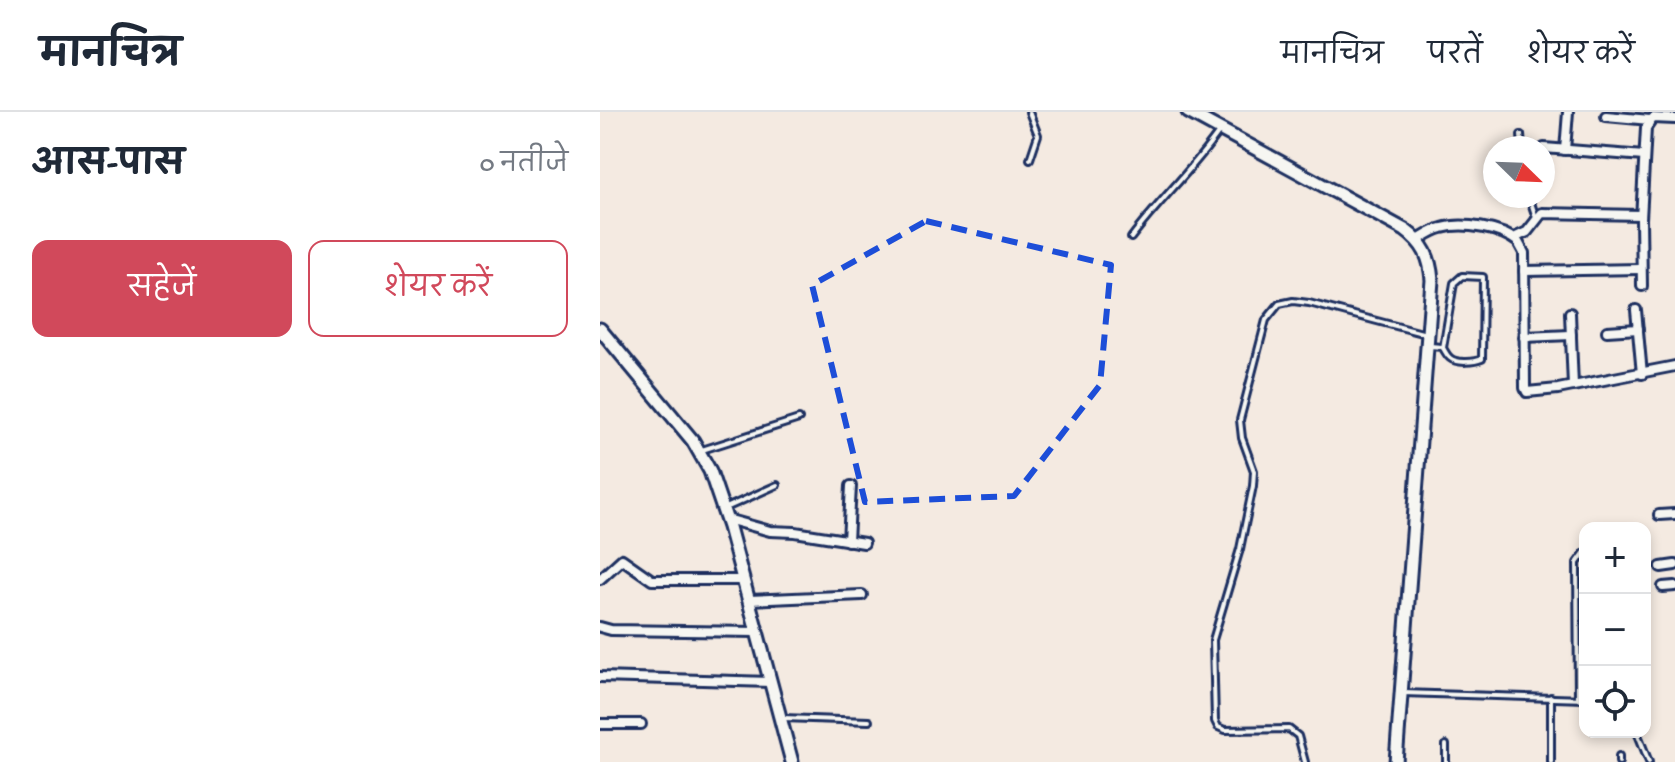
<!DOCTYPE html>
<html lang="hi">
<meta charset="utf-8">
<style>
:root{--surface:#fff;--page:#f6f6f7;--text:#1f2937;--muted:#747a83;--line:#e0e1e3;--accent:#d1495b}
body{margin:0;font-family:"Gochi Hand","Playpen Sans Deva",sans-serif;background:var(--page);color:var(--text)}
.controls{position:absolute;right:24px;bottom:24px;display:grid;overflow:hidden;border-radius:16px;box-shadow:0 4px 12px #0003}
.controls button{width:72px;height:72px;display:grid;place-items:center;padding:0;border:0;border-bottom:2px solid var(--line);background:var(--surface);color:var(--text);font:40px sans-serif}
.compass{position:absolute;left:883px;top:24px;width:72px;height:72px;border-radius:50%;background:var(--surface);box-shadow:0 4px 12px #0003;rotate:113deg}
.list{margin:0;padding:0;list-style:none}
h2{display:flex;justify-content:space-between;align-items:center;height:104px;margin:0;padding:0 32px;font-size:34px}
h2 small{font-size:26px;font-weight:400;color:var(--muted)}
.actions{display:flex;gap:16px;padding:24px 32px}
.actions a{flex:1;padding:18px 0;border:2px solid var(--accent);border-radius:16px;text-align:center;font-size:28px;color:var(--accent)}
.actions .main{background:var(--accent);color:#fff}
.icon{flex:none;width:44px;height:44px;fill:none;stroke:currentColor;stroke-width:2;stroke-linecap:round;stroke-linejoin:round}
.map{position:relative;flex:none;width:1075px;height:650px;overflow:hidden}
header{display:flex;align-items:center;gap:48px;box-sizing:border-box;height:112px;padding:0 40px;background:var(--surface);border-bottom:2px solid var(--line)}
header strong{font-size:38px}
nav{display:flex;gap:44px;margin-inline-start:auto;font-size:28px}
main{display:flex}
aside{flex:1;background:var(--surface)}
.map>svg:first-child{display:block}
.lines{fill:none;stroke-linecap:round;stroke-linejoin:round}
.lane-casing{stroke:#1b2f5e;stroke-width:10}
.street-casing{stroke:#1b2f5e;stroke-width:14}
.secondary-casing{stroke:#1b2f5e;stroke-width:17}
.lane{stroke:#f6f6f2;stroke-width:4}
.street{stroke:#f6f6f2;stroke-width:8}
.secondary{stroke:#f6f6f2;stroke-width:11}
.marked{fill:none;stroke:#1d4ed8;stroke-width:6;stroke-dasharray:16 10;stroke-linejoin:round}
</style>
<header>
<strong>मानचित्र</strong>
<nav><a>मानचित्र</a><a>परतें</a><a>शेयर करें</a></nav>
</header>
<main>
<aside>
<h2>आस-पास<small>0 नतीजे</small></h2>
<ul class="list">
</ul>
<div class="actions"><a class="main">सहेजें</a><a>शेयर करें</a></div>
</aside>
<div class="map">
<svg width="1075" height="650" viewBox="0 0 1075 650">
<rect width="100%" height="100%" fill="#f4eae1"/>
<filter id="ink" filterUnits="userSpaceOnUse"><feTurbulence type="fractalNoise" baseFrequency=".0125" numOctaves="2"/><feDisplacementMap in="SourceGraphic" scale="16" xChannelSelector="R" yChannelSelector="G"/><feConvolveMatrix kernelMatrix="1 2 1 2 8 2 1 2 1" color-interpolation-filters="sRGB"/></filter>
<g filter="url(#ink)">
<g class="lines">
<!-- lane casing -->
<g class="lane-casing">
<g id="lane">
<polyline points="429,0 438,23 430,47"/>
<polyline points="921,23 922,36"/>
<polyline points="929,84 936,106"/>
<path d="M531,126C559,89 592,58 619,20"/>
<path d="M830,234L842,235C845,238 846,243 850,246C857,252 875,250 882,247L883,165L862,164L854,171L843,236"/>
<polyline points="102,338 199,307"/>
<polyline points="126,396 177,373"/>
<polyline points="803,581 985,587"/>
<polyline points="951,585 951,650"/>
<polyline points="978,586 977,451 985,440"/>
<polyline points="183,606 269,609"/>
<polyline points="1037,620 1049,650"/>
<polyline points="846,633 846,650"/>
<polyline points="1019,644 1019,650"/>
<polyline points="705,650 698,624 689,617 625,618 618,615 615,609 613,528 640,437 653,374 654,359 642,326 640,308 666,208 679,192 693,189 709,191 826,222"/>
</g>
</g>
<!-- street casing -->
<g class="street-casing">
<g id="street">
<polyline points="1006,4 1050,8"/>
<polyline points="944,36 1044,44"/>
<polyline points="965,38 968,0"/>
<polyline points="914,126 927,120 942,101 1041,103"/>
<path d="M818,128C825,124 833,118 842,116C863,110 901,116 918,130L924,141L925,276L927,280L958,277L1075,254"/>
<polyline points="924,159 1041,157"/>
<polyline points="1042,174 1041,107 1046,16 1053,6 1075,7"/>
<polyline points="1036,198 1042,262"/>
<polyline points="970,201 973,274"/>
<polyline points="1007,219 1038,217"/>
<polyline points="924,225 971,223"/>
<polyline points="1059,403 1075,402"/>
<polyline points="127,407 170,419 195,420 264,431"/>
<polyline points="248,429 251,374"/>
<polyline points="1061,455 1075,453"/>
<polyline points="0,467 22,447 52,468 144,468"/>
<polyline points="1063,475 1075,474"/>
<polyline points="149,488 262,483"/>
<polyline points="0,515 11,518 157,520"/>
<polyline points="0,565 171,570"/>
<polyline points="0,612 41,612"/>
</g>
</g>
<!-- secondary casing -->
<g class="secondary-casing">
<g id="secondary">
<path d="M588,0L805,118C824,132 830,145 832,168L796,650"/>
<polyline points="0,217 93,329 110,359 129,415 192,650"/>
</g>
</g>
<!-- lane -->
<use href="#lane" class="lane"/>
<!-- street -->
<use href="#street" class="street"/>
<!-- secondary -->
<use href="#secondary" class="secondary"/>
</g>
</g>
<!-- marked area -->
<path class="marked" d="M326,109L511,153L500,273L414,384L265,390L212,173Z"/>
</svg>
<div class="controls">
<button>+</button>
<button>−</button>
<button><svg class="icon" aria-label="locate" viewBox="0 0 24 24"><circle cx="12" cy="12" r="6"/><path d="M12 2v4M12 18v4M2 12h4M18 12h4"/></svg></button>
</div>
<svg class="compass" viewBox="-18 -18 36 36"><path d="M0-13l5 13h-10z" fill="#e53935"/><path d="M0 13l5-13h-10z" fill="#747a83"/></svg>
</div>
</main>
